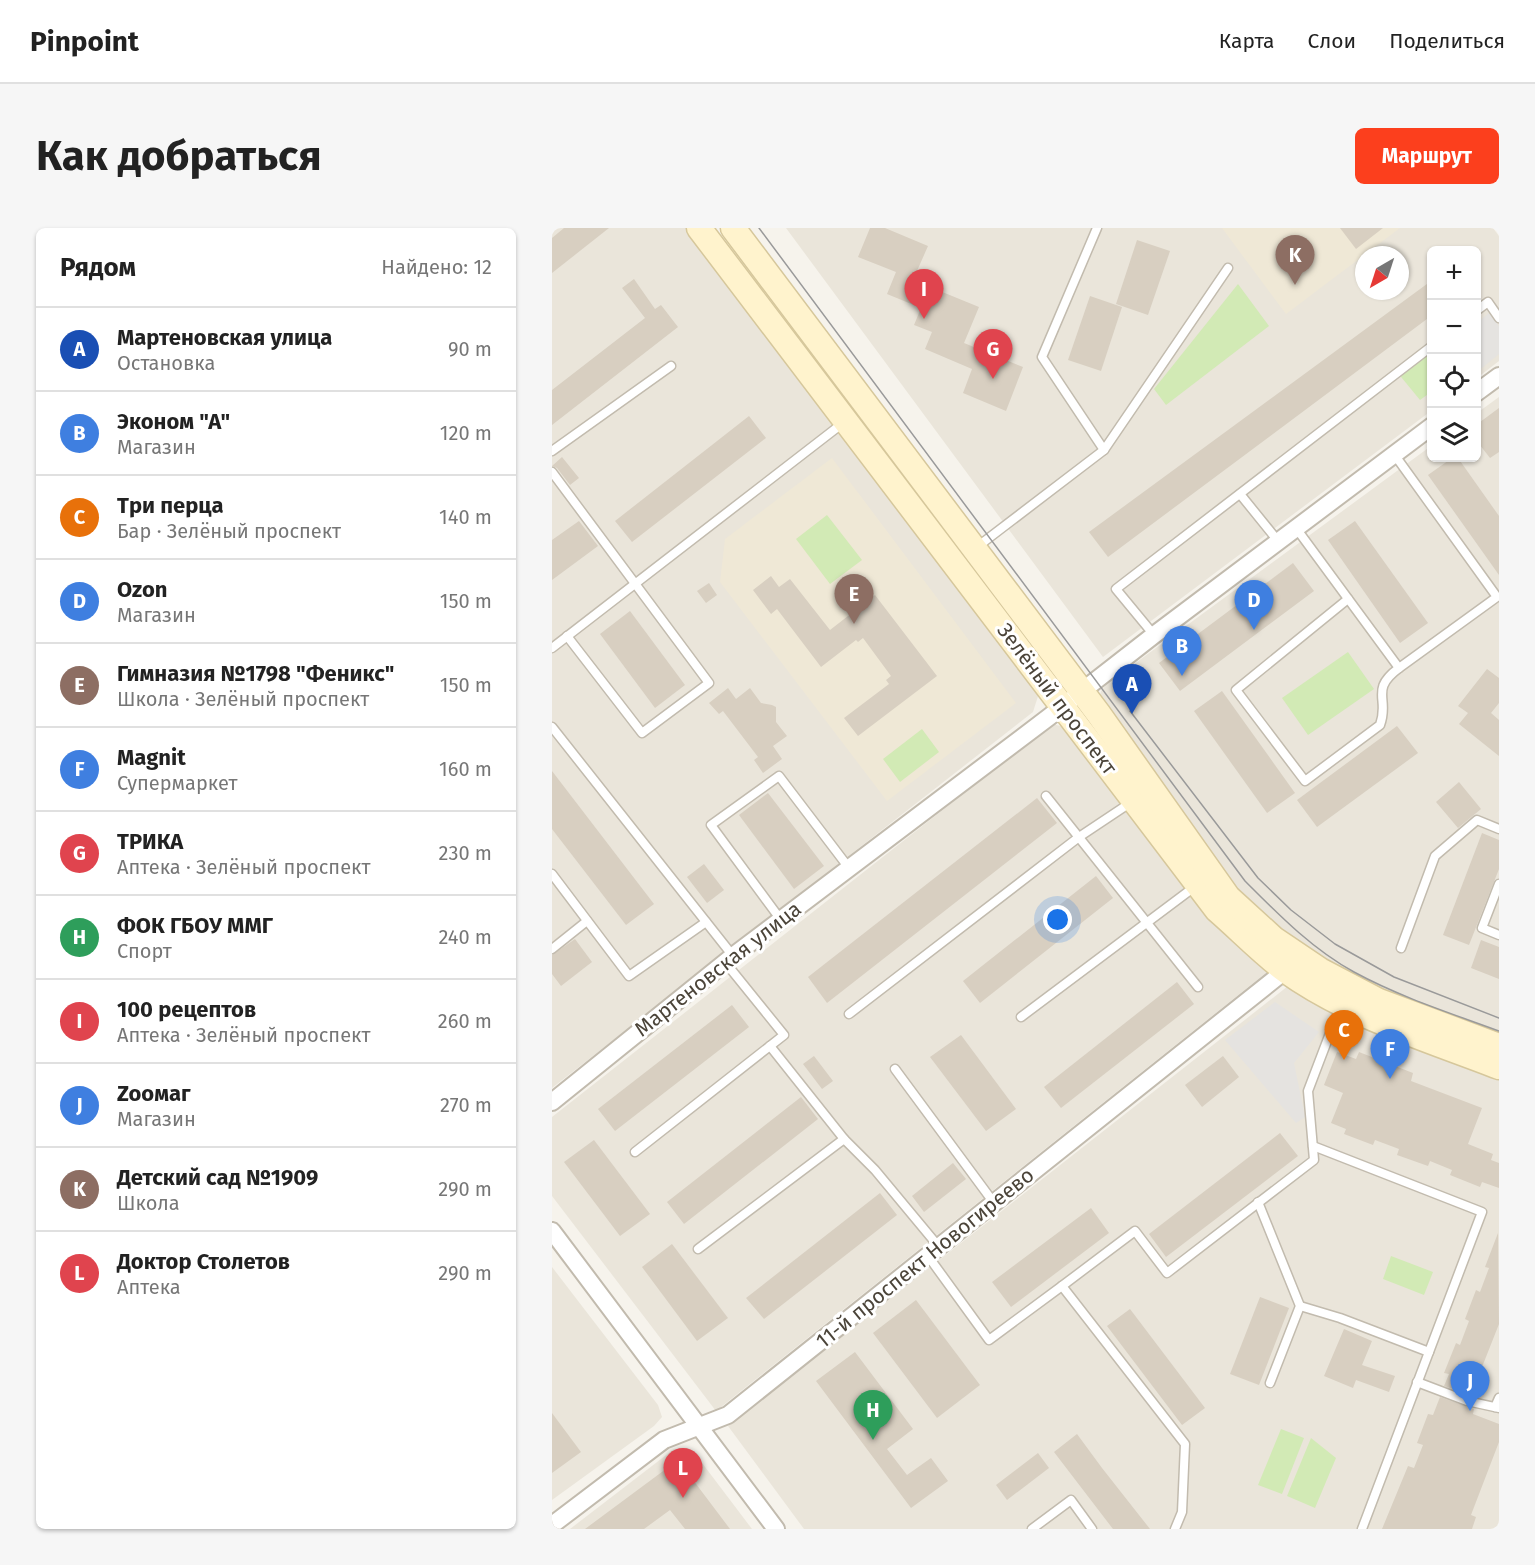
<!DOCTYPE html>
<html lang="ru">
<meta charset="utf-8">
<style>
:root{--surface:#fff;--page:#f6f6f6;--text:#222;--muted:#767676;--line:#e0e0e0;--accent:#fc3f1d}
body{margin:0;font-family:"Fira Sans",sans-serif;background:var(--page);color:var(--text)}
.controls{position:absolute;right:18px;top:18px;display:grid;overflow:hidden;border-radius:9px;box-shadow:0 2px 4px #0004}
.controls button{width:54px;height:54px;display:grid;place-items:center;padding:0;border:0;border-bottom:2px solid var(--line);background:var(--surface);color:var(--text);font:30px sans-serif}
.compass{position:absolute;left:803px;top:18px;width:54px;height:54px;border-radius:50%;background:var(--surface);box-shadow:0 2px 4px #0004;rotate:219deg}
.you{position:absolute;left:506px;top:692px;width:21px;height:21px;margin:-15px;border:4px solid #fff;border-radius:50%;background:#1a73e8;box-shadow:0 0 0 9px #1a73e833}
.badge{display:grid;place-items:center;width:39px;height:39px;border-radius:50%;background:var(--accent);color:#fff;font-size:20px;font-weight:700}
.pin{position:absolute;translate:-50% -50px;filter:drop-shadow(0 2px 3px #0008)}
.pin::after{content:'';position:absolute;top:32px;width:21px;height:18px;background:inherit;clip-path:polygon(0 0,100% 0,50% 100%)}
.list{margin:0;padding:0;list-style:none}
h2{display:flex;justify-content:space-between;align-items:center;height:78px;margin:0;padding:0 24px;font-size:26px}
h2 small{font-size:20px;font-weight:400;color:var(--muted)}
.list li{display:grid;grid-template-columns:39px 1fr auto;gap:18px;align-items:center;box-sizing:border-box;height:84px;padding:0 24px;border-top:2px solid var(--line)}
.list b{display:block;font-size:22px;white-space:nowrap}
.list p{margin:0;font-size:20px;white-space:nowrap;color:var(--muted)}
.list em{font-size:20px;font-style:normal;color:var(--muted)}
.icon{flex:none;width:33px;height:33px;fill:none;stroke:currentColor;stroke-width:2;stroke-linecap:round;stroke-linejoin:round}
.map{position:relative;flex:none;width:947px;height:1301px;overflow:hidden;border-radius:9px}
header{display:flex;align-items:center;gap:36px;box-sizing:border-box;height:84px;padding:0 30px;background:var(--surface);border-bottom:2px solid var(--line)}
header strong{font-size:28px}
nav{display:flex;gap:33px;margin-inline-start:auto;font-size:21px}
.intro{display:flex;align-items:center;justify-content:space-between;box-sizing:border-box;height:144px;padding:0 36px}
h1{margin:0;font-size:42px}
.button{padding:15px 27px;border-radius:9px;background:var(--accent);color:#fff;font-size:21px;font-weight:700}
main{display:flex;gap:36px;padding:0 36px}
aside{flex:1;background:var(--surface);border-radius:9px;box-shadow:0 2px 4px #0004}
.map>svg:first-child{display:block}
.residential{fill:#eae5da;fill-rule:evenodd}
.education{fill:#efe8d6}
.green{fill:#d2eab5}
.parking{fill:#e5e3e0}
.building{fill:#d8cfc1}
.lines{fill:none;stroke-linecap:round;stroke-linejoin:round}
.lane-casing{stroke:#c2bbae;stroke-width:11}
.street-casing{stroke:#c2bbae;stroke-width:20}
.secondary-casing{stroke:#d6c79b;stroke-width:27}
.lane{stroke:#fff;stroke-width:8}
.street{stroke:#fff;stroke-width:16}
.secondary{stroke:#fff3cd;stroke-width:24}
.tram{stroke:#9a9a9a;stroke-width:1.5}
.labels{text-anchor:middle;dominant-baseline:central;stroke-width:6;stroke-linejoin:round;paint-order:stroke}
.street-label{font-size:21px;fill:#4b4439;stroke:#fff}
</style>
<header>
<strong>Pinpoint</strong>
<nav><a>Карта</a><a>Слои</a><a>Поделиться</a></nav>
</header>
<div class="intro"><h1>Как добраться</h1><a class="button">Маршрут</a></div>
<main>
<aside>
<h2>Рядом<small>Найдено: 12</small></h2>
<ul class="list">
<li><span class="badge" style="background:#1a4fb4">A</span><div><b>Мартеновская улица</b><p>Остановка</p></div><em>90 m</em></li>
<li><span class="badge" style="background:#3f7fe0">B</span><div><b>Эконом &quot;А&quot;</b><p>Магазин</p></div><em>120 m</em></li>
<li><span class="badge" style="background:#e8710a">C</span><div><b>Три перца</b><p>Бар · Зелёный проспект</p></div><em>140 m</em></li>
<li><span class="badge" style="background:#3f7fe0">D</span><div><b>Ozon</b><p>Магазин</p></div><em>150 m</em></li>
<li><span class="badge" style="background:#8d6e63">E</span><div><b>Гимназия №1798 &quot;Феникс&quot;</b><p>Школа · Зелёный проспект</p></div><em>150 m</em></li>
<li><span class="badge" style="background:#3f7fe0">F</span><div><b>Magnit</b><p>Супермаркет</p></div><em>160 m</em></li>
<li><span class="badge" style="background:#e0444e">G</span><div><b>ТРИКА</b><p>Аптека · Зелёный проспект</p></div><em>230 m</em></li>
<li><span class="badge" style="background:#2e9e5b">H</span><div><b>ФОК ГБОУ ММГ</b><p>Спорт</p></div><em>240 m</em></li>
<li><span class="badge" style="background:#e0444e">I</span><div><b>100 рецептов</b><p>Аптека · Зелёный проспект</p></div><em>260 m</em></li>
<li><span class="badge" style="background:#3f7fe0">J</span><div><b>Zooмаг</b><p>Магазин</p></div><em>270 m</em></li>
<li><span class="badge" style="background:#8d6e63">K</span><div><b>Детский сад №1909</b><p>Школа</p></div><em>290 m</em></li>
<li><span class="badge" style="background:#e0444e">L</span><div><b>Доктор Столетов</b><p>Аптека</p></div><em>290 m</em></li>
</ul>
</aside>
<div class="map">
<svg width="947" height="1301" viewBox="0 0 947 1301">
<rect width="100%" height="100%" fill="#f6f3ec"/>
<!-- residential -->
<g class="residential">
<polygon points="0,0 135,0 487,465 481,484 0,860"/>
<path d="M234,0H941L947,8V133L925,150L924,22H880L879,183L551,429ZM812,27H848V63H812Z"/>
<polygon points="947,169 947,810 822,762 763,730 716,693 670,647 546,474 549,463 555,456 879,218 880,230 924,230 925,185"/>
<polygon points="500,496 517,500 719,741 164,1183 0,968 0,889"/>
<polygon points="736,758 947,850 947,1301 252,1301 176,1198"/>
<polygon points="0,1039 106,1177 110,1189 102,1198 0,1272"/>
<polygon points="122,1221 141,1223 200,1301 18,1301"/>
</g>
<!-- education -->
<g class="education">
<polygon points="670,0 848,0 734,86"/>
<polygon points="280,230 464,475 335,573 168,354 173,311"/>
</g>
<!-- green -->
<g class="green">
<polygon points="686,56 717,98 614,177 602,161"/>
<polygon points="874,122 879,129 879,164 868,172 845,144"/>
<polygon points="275,287 310,332 278,356 244,311"/>
<polygon points="796,424 822,461 756,507 730,470"/>
<polygon points="370,501 387,524 348,554 331,531"/>
<polygon points="839,1028 881,1044 872,1067 831,1051"/>
<polygon points="729,1201 752,1210 730,1266 706,1257"/>
<polygon points="759,1210 784,1230 763,1280 735,1268"/>
</g>
<!-- parking -->
<g class="parking">
<polygon points="937,85 947,98 947,126 925,144 925,95"/>
<polygon points="723,774 767,804 742,835 753,889 744,895 673,812"/>
</g>
<!-- building -->
<g class="building">
<polygon points="12,0 57,0 0,45 0,10"/>
<polygon points="318,0 333,0 376,18 361,52 427,79 412,115 471,139 454,183 411,165 420,141 373,121 380,104 362,97 369,80 335,66 344,44 306,29"/>
<polygon points="788,0 831,0 804,21"/>
<polygon points="585,12 618,23 596,87 564,76"/>
<polygon points="82,51 103,81 109,77 126,99 0,197 0,162 93,90 70,60"/>
<polygon points="879,53 879,88 556,329 537,304"/>
<polygon points="538,68 570,79 549,143 516,132"/>
<polygon points="947,180 947,224 938,230 924,212 924,197"/>
<polygon points="197,188 214,210 80,314 63,293"/>
<polygon points="10,229 27,250 18,257 5,240 0,238"/>
<polygon points="900,230 906,230 947,288 947,347 876,247"/>
<polygon points="27,293 46,318 0,352 0,312"/>
<polygon points="803,293 876,395 848,415 776,312"/>
<polygon points="741,335 762,363 628,463 607,435"/>
<polygon points="219,348 227,359 238,351 278,402 323,367 385,448 306,508 292,490 337,456 334,452 339,448 311,410 306,414 304,412 269,439 225,381 219,386 201,362"/>
<polygon points="157,355 165,367 154,375 145,363"/>
<polygon points="78,383 133,457 103,480 48,406"/>
<polygon points="935,441 947,450 947,475 939,485 947,492 947,528 907,496 916,485 906,478"/>
<polygon points="176,460 184,471 198,460 209,475 220,477 224,479 224,494 235,508 221,518 230,531 211,545 202,532 206,529 171,483 167,486 157,475"/>
<polygon points="670,463 743,565 715,585 642,483"/>
<polygon points="845,498 866,525 765,599 745,572"/>
<polygon points="0,543 102,676 74,697 0,601"/>
<polygon points="907,554 929,581 906,600 884,574"/>
<polygon points="216,565 272,638 242,661 187,587"/>
<polygon points="485,570 505,595 275,775 256,749"/>
<polygon points="930,605 947,612 947,641 917,717 891,707"/>
<polygon points="152,636 172,662 155,675 135,649"/>
<polygon points="544,648 561,670 428,775 411,753"/>
<polygon points="23,711 40,734 9,758 0,746 0,727"/>
<polygon points="929,712 947,719 947,751 919,740"/>
<polygon points="625,754 642,776 509,880 492,859"/>
<polygon points="180,777 197,799 63,903 46,881"/>
<polygon points="409,807 464,881 434,903 378,829"/>
<polygon points="785,824 804,831 807,824 861,845 859,853 930,880 916,916 941,926 939,932 947,935 947,960 930,954 928,959 898,947 900,942 878,933 876,938 845,927 847,921 823,912 821,917 792,906 794,901 779,895 791,865 772,857"/>
<polygon points="262,828 281,853 270,861 251,836"/>
<polygon points="671,828 687,849 650,879 633,857"/>
<polygon points="249,869 266,891 132,996 115,974"/>
<polygon points="728,905 746,928 614,1029 597,1006"/>
<polygon points="42,912 98,986 68,1008 12,934"/>
<polygon points="401,935 414,951 372,984 360,968"/>
<polygon points="328,965 345,987 212,1091 194,1070"/>
<polygon points="539,980 557,1005 459,1079 440,1054"/>
<polygon points="946,1005 947,1096 919,1167 892,1158 897,1146 892,1145 904,1115 908,1117 917,1093 913,1091 924,1062 928,1064 937,1040 933,1039"/>
<polygon points="120,1016 176,1090 145,1113 90,1039"/>
<polygon points="708,1069 737,1080 707,1157 678,1146"/>
<polygon points="364,1072 428,1157 385,1190 321,1105"/>
<polygon points="578,1081 653,1180 630,1197 555,1098"/>
<polygon points="792,1101 820,1113 810,1137 843,1148 837,1164 804,1152 801,1160 772,1148"/>
<polygon points="303,1124 361,1201 335,1221 355,1247 379,1230 396,1253 359,1280 264,1153"/>
<polygon points="888,1169 922,1181 921,1186 947,1196 947,1214 919,1287 924,1289 920,1301 830,1301 856,1238 862,1240 871,1217 865,1215 876,1186 881,1187"/>
<polygon points="0,1185 29,1224 0,1245"/>
<polygon points="525,1206 550,1240 598,1301 561,1301 502,1224"/>
<polygon points="486,1225 497,1240 455,1272 444,1257"/>
<polygon points="126,1232 178,1301 133,1301 118,1282 92,1301 33,1301"/>
</g>
<g class="lines">
<!-- lane casing -->
<g class="lane-casing">
<g id="lane">
<polyline points="545,0 490,129 552,222"/>
<polyline points="924,83 936,74 947,90"/>
<polyline points="0,223 119,138"/>
<polyline points="0,244 157,455 90,505 15,408"/>
<polyline points="688,266 726,313"/>
<polyline points="744,300 847,440 945,369 842,226"/>
<polyline points="425,319 552,222 676,40"/>
<path d="M796,371L684,462L753,553L828,497C838,471 817,462 847,440"/>
<polyline points="602,407 564,361 880,118"/>
<polyline points="0,420 291,195"/>
<polyline points="0,499 181,728"/>
<polyline points="494,568 646,759"/>
<polyline points="0,646 77,748 154,694"/>
<polyline points="947,656 930,700 947,707"/>
<polyline points="229,692 159,597 227,548 297,640"/>
<polyline points="849,720 883,628 925,592 947,601"/>
<polyline points="0,721 35,693"/>
<polyline points="297,786 527,609 581,573"/>
<polyline points="469,789 645,657"/>
<polyline points="218,818 292,911"/>
<polyline points="343,841 442,975"/>
<polyline points="761,918 930,984 810,1301"/>
<polyline points="83,924 232,807 173,734"/>
<polyline points="706,974 748,1078 718,1155"/>
<polyline points="146,1021 292,911 323,942 387,1019"/>
<polyline points="376,1028 437,1112 510,1058 633,1216 630,1284 623,1301"/>
<polyline points="510,1058 583,1003 615,1045 762,932 756,863 788,779"/>
<polyline points="748,1078 788,1090 877,1124"/>
<polyline points="865,1154 915,1173 947,1180"/>
<polyline points="943,1179 947,1170"/>
<polyline points="480,1301 519,1272 540,1301"/>
</g>
</g>
<!-- street casing -->
<g class="street-casing">
<g id="street">
<polyline points="924,165 947,148"/>
<polyline points="0,874 181,728 497,489 602,407 880,198"/>
<polyline points="0,1003 224,1301"/>
<polyline points="0,1297 112,1212 176,1187 734,742"/>
</g>
</g>
<!-- secondary casing -->
<g class="secondary-casing">
<g id="secondary">
<path d="M147,0L665,682C688,702 710,725 734,743C797,788 875,811 947,839"/>
<polyline points="181,0 546,485 676,669 722,711 768,742 827,773 947,818"/>
</g>
</g>
<!-- lane -->
<use href="#lane" class="lane"/>
<!-- street -->
<use href="#street" class="street"/>
<!-- secondary -->
<use href="#secondary" class="secondary"/>
<!-- tram -->
<g class="tram">
<path d="M207,0L693,653C726,686 760,721 802,744C848,769 898,785 947,803"/>
<polyline points="578,483 706,650 739,682 783,716 842,749 947,790"/>
</g>
</g>
<g class="labels">
<!-- street labels -->
<g class="street-label">
<text transform="translate(505 471) rotate(53)">Зелёный проспект</text>
<text transform="translate(166 741) rotate(-38)">Мартеновская улица</text>
<text transform="translate(373 1030) rotate(-39)">11-й проспект Новогиреево</text>
</g>
</g>
</svg>
<div class="controls">
<button>+</button>
<button>−</button>
<button><svg class="icon" aria-label="locate" viewBox="0 0 24 24"><circle cx="12" cy="12" r="6"/><path d="M12 2v4M12 18v4M2 12h4M18 12h4"/></svg></button>
<button><svg class="icon" aria-label="layers" viewBox="0 0 24 24"><path d="M12 4l9 5-9 5-9-5zM3 14l9 5 9-5"/></svg></button>
</div>
<svg class="compass" viewBox="-18 -18 36 36"><path d="M0-13l5 13h-10z" fill="#e53935"/><path d="M0 13l5-13h-10z" fill="#767676"/></svg>
<div class="you"></div>
<div class="pin badge" style="left:580px;top:486px;background:#1a4fb4">A</div>
<div class="pin badge" style="left:630px;top:448px;background:#3f7fe0">B</div>
<div class="pin badge" style="left:792px;top:832px;background:#e8710a">C</div>
<div class="pin badge" style="left:702px;top:402px;background:#3f7fe0">D</div>
<div class="pin badge" style="left:302px;top:396px;background:#8d6e63">E</div>
<div class="pin badge" style="left:838px;top:851px;background:#3f7fe0">F</div>
<div class="pin badge" style="left:441px;top:151px;background:#e0444e">G</div>
<div class="pin badge" style="left:321px;top:1212px;background:#2e9e5b">H</div>
<div class="pin badge" style="left:372px;top:91px;background:#e0444e">I</div>
<div class="pin badge" style="left:918px;top:1183px;background:#3f7fe0">J</div>
<div class="pin badge" style="left:743px;top:57px;background:#8d6e63">K</div>
<div class="pin badge" style="left:131px;top:1270px;background:#e0444e">L</div>
</div>
</main>
